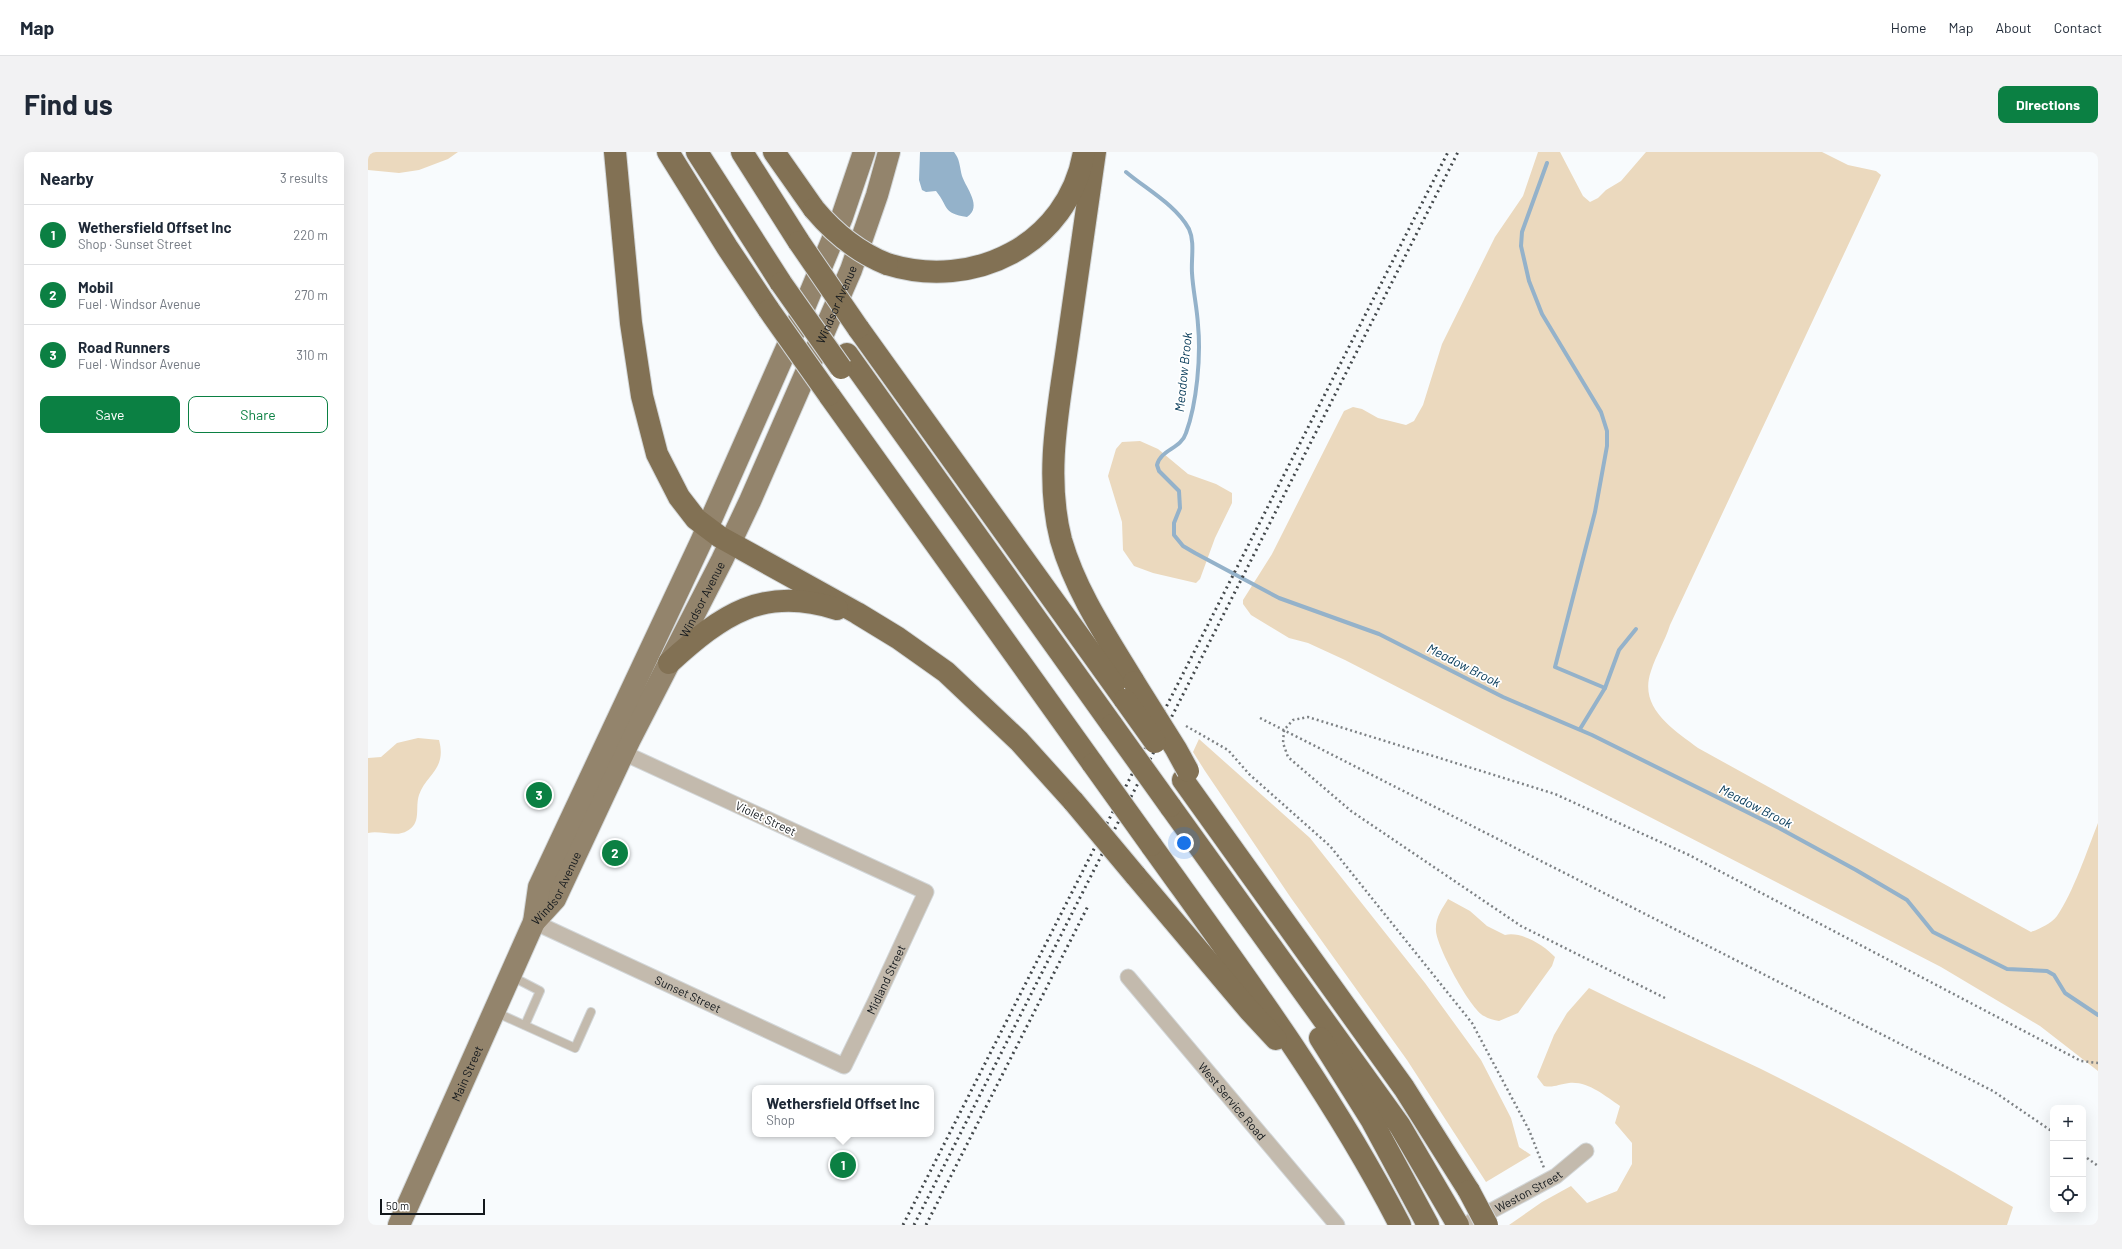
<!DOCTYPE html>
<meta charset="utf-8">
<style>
:root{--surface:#fff;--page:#f2f2f3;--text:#1f2937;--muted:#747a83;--line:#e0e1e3;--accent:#0b8043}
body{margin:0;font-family:Barlow,sans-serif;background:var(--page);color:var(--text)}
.controls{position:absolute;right:12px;bottom:12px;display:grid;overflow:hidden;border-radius:8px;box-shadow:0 4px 16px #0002}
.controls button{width:36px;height:36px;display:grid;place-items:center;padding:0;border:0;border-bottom:1px solid var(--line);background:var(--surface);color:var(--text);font:20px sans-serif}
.scale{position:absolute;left:12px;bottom:10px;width:105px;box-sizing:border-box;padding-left:4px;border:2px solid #13181c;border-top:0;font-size:11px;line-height:14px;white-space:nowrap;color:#13181c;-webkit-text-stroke:3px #fff;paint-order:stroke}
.you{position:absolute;left:816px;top:691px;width:14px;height:14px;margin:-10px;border:3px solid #fff;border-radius:50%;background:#1a73e8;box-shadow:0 0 0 6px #1a73e833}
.badge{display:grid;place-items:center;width:26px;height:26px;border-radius:50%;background:var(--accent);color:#fff;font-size:13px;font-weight:700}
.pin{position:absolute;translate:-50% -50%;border:2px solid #fff;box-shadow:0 1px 4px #0006}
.popup{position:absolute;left:384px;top:933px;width:182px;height:52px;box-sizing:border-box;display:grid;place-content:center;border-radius:8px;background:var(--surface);filter:drop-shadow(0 1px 3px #0005);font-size:13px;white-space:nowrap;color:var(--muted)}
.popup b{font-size:15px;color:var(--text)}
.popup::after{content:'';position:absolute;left:50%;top:100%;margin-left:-8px;border:8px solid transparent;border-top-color:var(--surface)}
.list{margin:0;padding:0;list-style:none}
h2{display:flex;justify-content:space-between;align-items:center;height:52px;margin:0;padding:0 16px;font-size:17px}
h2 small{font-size:13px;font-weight:400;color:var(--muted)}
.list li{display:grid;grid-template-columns:26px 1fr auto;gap:12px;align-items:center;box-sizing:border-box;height:60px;padding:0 16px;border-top:1px solid var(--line)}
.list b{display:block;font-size:15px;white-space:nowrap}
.list p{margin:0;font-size:13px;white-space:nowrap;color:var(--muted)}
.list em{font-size:13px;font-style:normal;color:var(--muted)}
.actions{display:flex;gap:8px;padding:12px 16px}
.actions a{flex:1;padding:9px 0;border:1px solid var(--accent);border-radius:8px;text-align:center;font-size:14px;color:var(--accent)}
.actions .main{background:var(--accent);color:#fff}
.icon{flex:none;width:22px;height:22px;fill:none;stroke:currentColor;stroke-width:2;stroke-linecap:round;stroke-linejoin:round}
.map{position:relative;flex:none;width:1730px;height:1073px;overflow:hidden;border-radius:8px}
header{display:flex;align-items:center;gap:24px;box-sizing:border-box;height:56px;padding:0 20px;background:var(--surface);border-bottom:1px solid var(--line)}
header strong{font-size:19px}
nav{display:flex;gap:22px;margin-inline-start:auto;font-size:14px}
.intro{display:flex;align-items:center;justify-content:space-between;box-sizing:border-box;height:96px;padding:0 24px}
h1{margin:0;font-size:28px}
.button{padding:10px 18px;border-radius:8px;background:var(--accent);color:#fff;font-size:14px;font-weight:700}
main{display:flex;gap:24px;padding:0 24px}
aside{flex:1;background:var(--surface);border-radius:8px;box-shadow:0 4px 16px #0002}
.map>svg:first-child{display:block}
.green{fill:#ebd9be}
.water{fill:#94b2ca}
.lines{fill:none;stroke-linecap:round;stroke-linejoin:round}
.stream{stroke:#94b2ca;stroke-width:4}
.service-casing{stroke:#d3d7d9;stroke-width:10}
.minor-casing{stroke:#d3d7d9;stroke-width:17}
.primary-casing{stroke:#d3d7d9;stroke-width:24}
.motorway-casing{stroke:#d3d7d9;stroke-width:24}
.path{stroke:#7e8285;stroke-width:2.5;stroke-dasharray:2 3;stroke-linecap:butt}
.service{stroke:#c3baad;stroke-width:8}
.minor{stroke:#c3baad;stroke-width:15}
.primary{stroke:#93846c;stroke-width:22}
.motorway{stroke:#827154;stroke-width:22}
.rail{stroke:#43484b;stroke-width:3;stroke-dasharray:2 4;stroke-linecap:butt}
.motorway-bridge-casing{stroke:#d3d7d9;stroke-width:24;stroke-linecap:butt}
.motorway-bridge{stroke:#827154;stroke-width:22}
.labels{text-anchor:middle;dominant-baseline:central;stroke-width:3.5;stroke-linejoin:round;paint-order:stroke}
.street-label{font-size:12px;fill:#13181c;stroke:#fff}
.water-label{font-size:13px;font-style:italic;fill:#003655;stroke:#fff}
</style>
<header>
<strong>Map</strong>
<nav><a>Home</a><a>Map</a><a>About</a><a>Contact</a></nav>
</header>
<div class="intro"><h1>Find us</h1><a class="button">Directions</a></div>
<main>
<aside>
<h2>Nearby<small>3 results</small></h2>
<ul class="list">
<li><span class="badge">1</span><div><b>Wethersfield Offset Inc</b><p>Shop · Sunset Street</p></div><em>220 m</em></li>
<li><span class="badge">2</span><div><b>Mobil</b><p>Fuel · Windsor Avenue</p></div><em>270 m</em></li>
<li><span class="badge">3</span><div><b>Road Runners</b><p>Fuel · Windsor Avenue</p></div><em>310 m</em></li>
</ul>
<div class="actions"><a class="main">Save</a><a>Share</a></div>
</aside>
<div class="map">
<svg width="1730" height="1073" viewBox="0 0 1730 1073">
<rect width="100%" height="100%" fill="#f8fbfd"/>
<!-- green -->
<g class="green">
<polygon points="0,0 90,0 80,7 51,18 31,21 0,18"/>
<path d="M1170,0H1192L1215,44L1222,50L1230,46L1238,38L1253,29L1278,0H1454L1480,13L1508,19L1513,23L1302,473C1297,489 1288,503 1283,519C1270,556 1305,577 1330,596L1663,780C1671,777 1683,772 1689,764C1705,741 1719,699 1730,671V919L1672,874L1573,815L977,508L940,491L921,486L883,463L875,452V448L904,402L976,259L985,255L994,257L1010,266L1038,273L1046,269L1055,253L1074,192L1127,85L1155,44Z"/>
<polygon points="772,289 790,297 820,322 848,332 864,341 864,351 847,386 832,427 828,431 785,421 766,414 755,398 754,370 740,324 748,297 754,290"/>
<path d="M50,586L71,588C79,618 58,622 51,643C47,655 53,669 42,677C30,687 14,678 0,681V606L13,605L29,591Z"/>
<polygon points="831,587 942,686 1057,831 1113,908 1143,966 1151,995 1163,1003 1118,1030 1039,908 923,746 837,619 825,600"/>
<path d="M1080,747L1102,759L1119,774L1137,783C1153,779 1176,793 1187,805L1184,814L1150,861L1131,869C1126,868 1121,867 1116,864C1102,857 1069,795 1068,779C1067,766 1074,757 1080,747Z"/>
<path d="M1221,836C1271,861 1323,884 1374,908C1467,952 1557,1003 1645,1055L1639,1073H1141L1174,1050L1203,1034L1219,1051L1249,1039L1264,1012V991L1247,971L1252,954C1237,944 1220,929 1201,931C1191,932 1186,936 1176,934L1169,925L1186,883L1199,861Z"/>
</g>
<!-- water -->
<path class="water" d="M552,0H586L588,3C592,9 592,17 594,24C598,36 615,55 599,65C574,61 581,55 568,39L558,40L554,38L551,28Z"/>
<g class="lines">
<!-- stream -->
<g class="stream">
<polyline points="1179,11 1154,80 1153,94 1161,129 1174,162 1233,260 1239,279 1239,294 1227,360 1187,515 1237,536 1212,577"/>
<path d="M758,20C778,37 808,53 821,77C827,90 823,107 824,121C825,139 829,155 830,173C833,204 829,251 818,281C813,297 793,297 789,313L791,319L811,339L812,356L806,371V383L815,394L827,401L911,446L1011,482L1135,545L1224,583L1411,676L1488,718L1539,748L1565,780L1639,817L1679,819L1686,823L1697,841L1730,863"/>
<polyline points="1237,536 1251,498 1268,477"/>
</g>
<!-- service casing -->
<g class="service-casing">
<g id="service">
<polyline points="143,824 172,839 157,873"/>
<polyline points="127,860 207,896 223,860"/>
</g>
</g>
<!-- minor casing -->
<g class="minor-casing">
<g id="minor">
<path id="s1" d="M166,770L476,914L508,848L558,740L247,597"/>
<path id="s2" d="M760,825L969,1073"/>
<path id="s3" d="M1097,1073L1188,1024L1218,999"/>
</g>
</g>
<!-- primary casing -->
<g class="primary-casing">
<g id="primary">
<path id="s4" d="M166,770L187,747L261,589L354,408L382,349L483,118L509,43L521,0"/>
<path id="s5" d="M31,1073L166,770L171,735L333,390L428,175L474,65L496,0"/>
</g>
</g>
<!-- motorway casing -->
<g class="motorway-casing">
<g id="motorway">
<polyline points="247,0 263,171 274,244 289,302 311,345 328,367 352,385 489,461 530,486 578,520 651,589 706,650"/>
<polyline points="300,0 359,95 401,158"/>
<polyline points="329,0 413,131"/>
<polyline points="374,0 431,90"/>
<polyline points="406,0 446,57"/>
<path d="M727,0C718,63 709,126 700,189C691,254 676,322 693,388C708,440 738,484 766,530"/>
<path d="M519,112C605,139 700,93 716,0"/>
<polyline points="490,176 757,548"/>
<polyline points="479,202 744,573"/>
<polyline points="461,243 725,612"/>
<path d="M301,511C354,463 395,433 469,457"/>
<polyline points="815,628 1036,936 1101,1039"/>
<polyline points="802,654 1032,974 1090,1073"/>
<path d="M783,693C871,816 962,937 1032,1073"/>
<polyline points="767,723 881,858 908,887"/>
<polyline points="952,886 1004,969 1060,1073"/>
</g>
</g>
<!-- path -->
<g class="path">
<polyline points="892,566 1625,939 1685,980"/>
<polyline points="818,574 860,598 881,622 962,694 1104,871 1161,978 1176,1016"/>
<polyline points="1297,846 1153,774 983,659 920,605 915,591 916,578 925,568 940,565 1187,642 1321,703 1713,909 1730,911"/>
<polyline points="1715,1003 1730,1014"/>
</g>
<!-- service -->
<use href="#service" class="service"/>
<!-- minor -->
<use href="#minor" class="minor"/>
<!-- primary -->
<use href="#primary" class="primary"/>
<!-- motorway -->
<use href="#motorway" class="motorway"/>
<!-- rail -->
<g class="rail">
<polyline points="535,1073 1080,0"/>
<polyline points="546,1073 1090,0"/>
<polyline points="558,1073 720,754"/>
</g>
<!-- motorway-bridge casing -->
<g class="motorway-bridge-casing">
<g id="motorway-bridge">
<path d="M446,57C467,82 489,100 519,112"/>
<polyline points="431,90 490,176"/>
<polyline points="413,131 473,216"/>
<polyline points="401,158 461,243"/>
<polyline points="766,530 808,597 820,619"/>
<polyline points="757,548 787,590"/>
<polyline points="744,573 802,654"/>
<polyline points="725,612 783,693"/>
<polyline points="706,650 767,723"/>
<polyline points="1101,1039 1119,1073"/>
</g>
</g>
<!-- motorway-bridge -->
<use href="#motorway-bridge" class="motorway-bridge"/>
</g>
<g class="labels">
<!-- street labels -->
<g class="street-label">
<text stroke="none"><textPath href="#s4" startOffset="689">Windsor Avenue</textPath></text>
<text stroke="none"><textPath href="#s4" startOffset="365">Windsor Avenue</textPath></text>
<text transform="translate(398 666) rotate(25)">Violet Street</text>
<text stroke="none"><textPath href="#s4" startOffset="41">Windsor Avenue</textPath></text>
<text stroke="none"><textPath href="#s1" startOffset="438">Midland Street</textPath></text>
<text stroke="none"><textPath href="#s1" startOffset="170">Sunset Street</textPath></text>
<text stroke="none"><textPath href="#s5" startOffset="166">Main Street</textPath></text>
<text stroke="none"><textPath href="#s2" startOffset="162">West Service Road</textPath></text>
<text stroke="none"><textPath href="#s3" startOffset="72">Weston Street</textPath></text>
</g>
<!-- water labels -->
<g class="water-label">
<text transform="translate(815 220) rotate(-84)">Meadow Brook</text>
<text transform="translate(1096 513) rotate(27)">Meadow Brook</text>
<text transform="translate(1388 654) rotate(27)">Meadow Brook</text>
</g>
</g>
</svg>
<div class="controls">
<button>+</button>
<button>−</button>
<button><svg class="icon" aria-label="locate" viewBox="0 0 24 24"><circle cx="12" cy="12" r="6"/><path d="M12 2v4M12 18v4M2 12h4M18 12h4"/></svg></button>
</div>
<div class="scale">50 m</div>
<div class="you"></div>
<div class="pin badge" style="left:475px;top:1013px">1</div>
<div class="popup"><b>Wethersfield Offset Inc</b>Shop</div>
<div class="pin badge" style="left:247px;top:701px">2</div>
<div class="pin badge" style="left:171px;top:643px">3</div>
</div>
</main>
